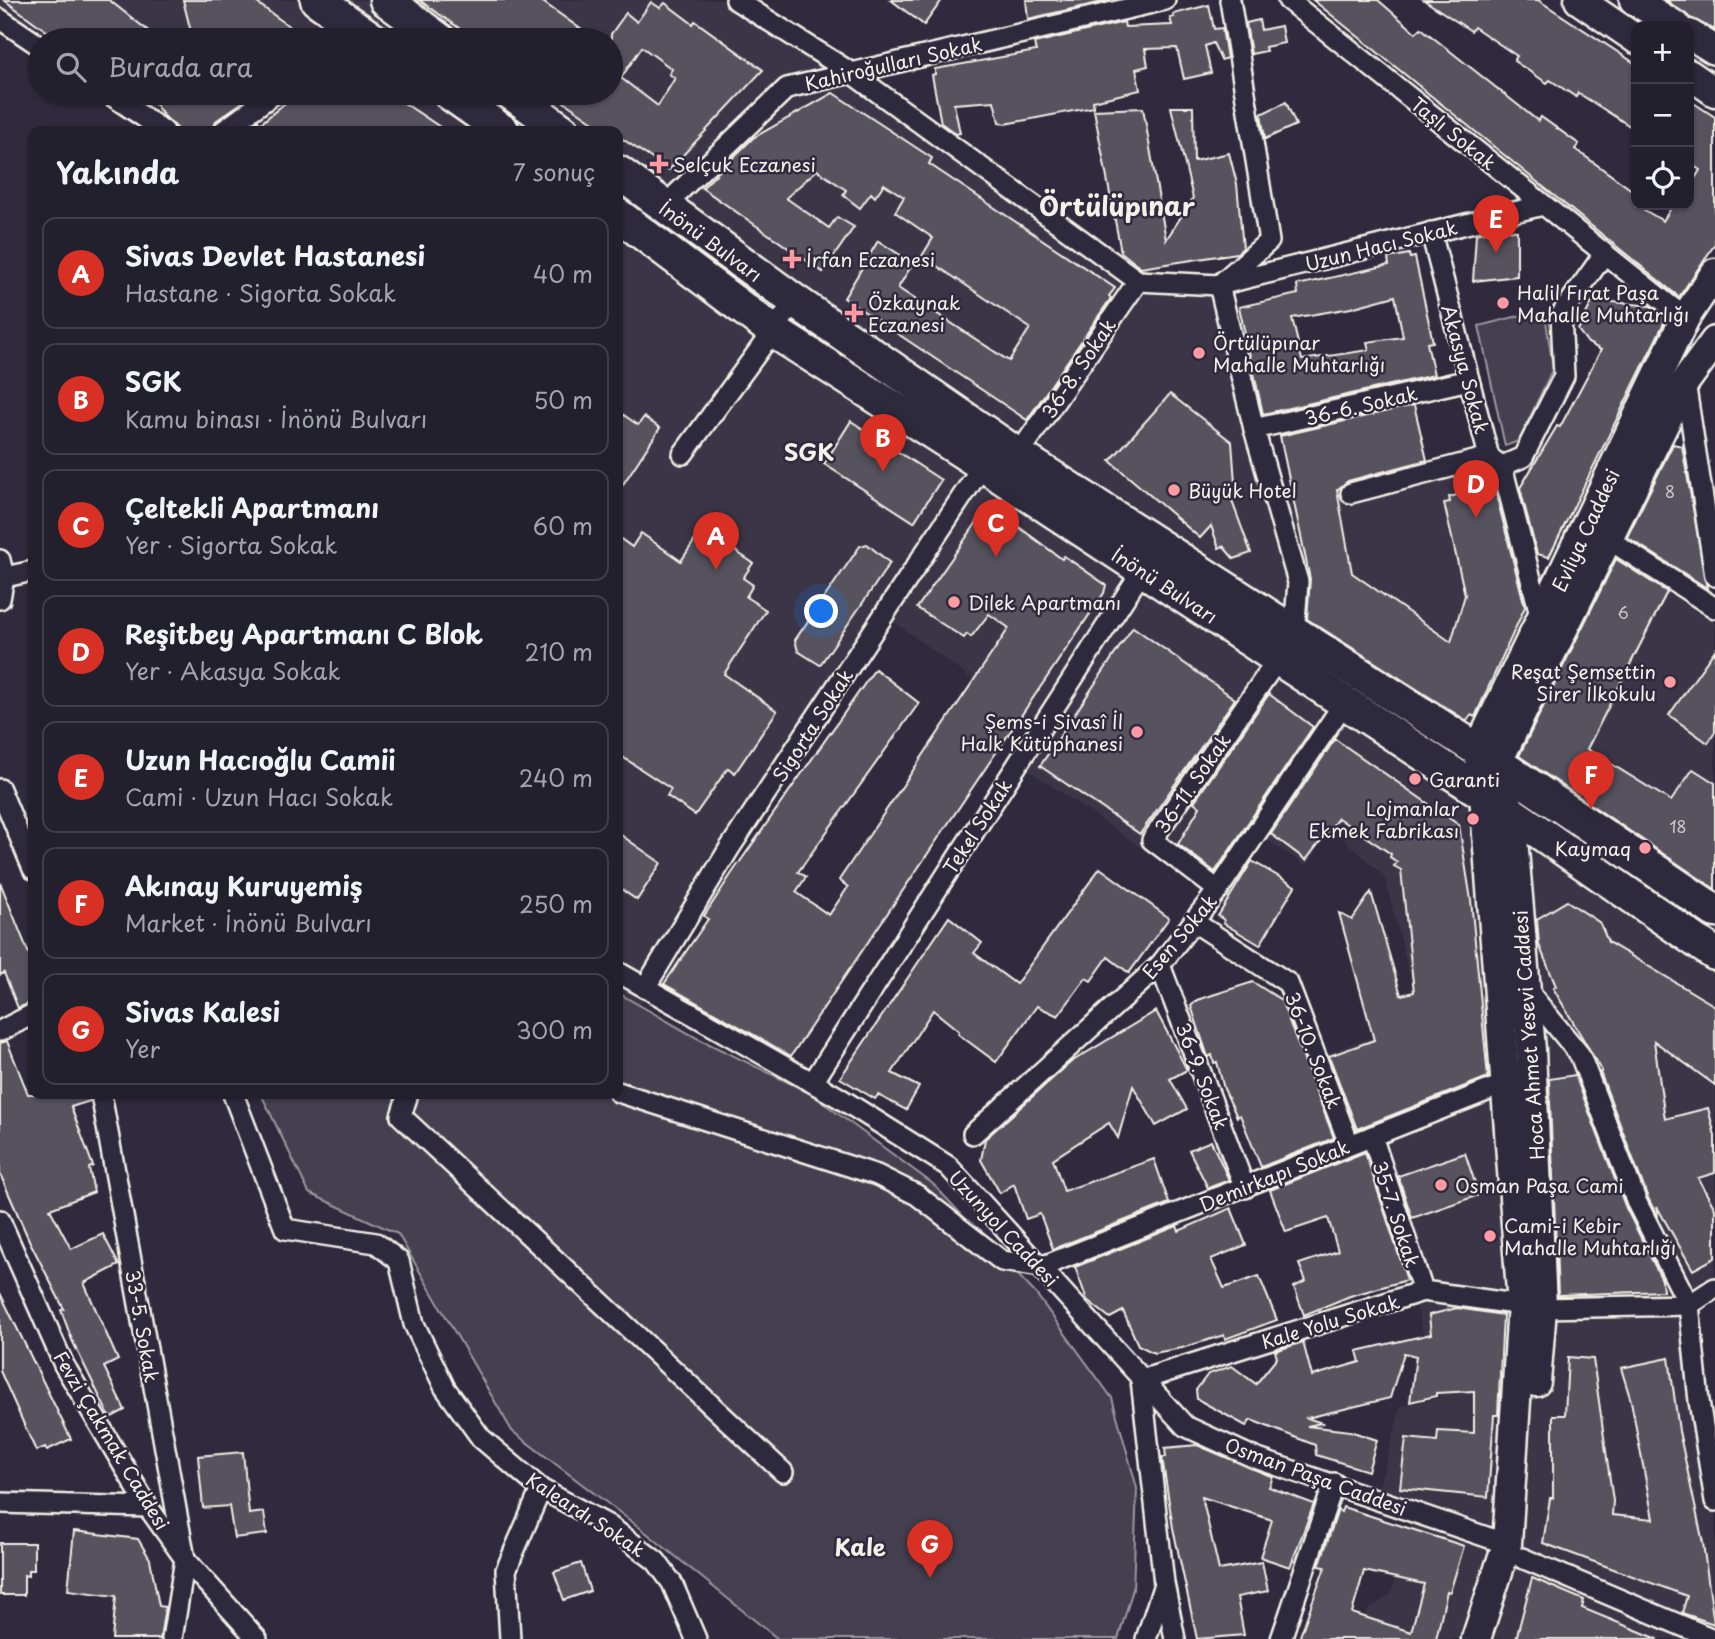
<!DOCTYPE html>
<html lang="tr">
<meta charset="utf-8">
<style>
:root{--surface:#23202e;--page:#2b2836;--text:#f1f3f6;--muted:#a3a3aa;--line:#403e4a;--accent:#d93025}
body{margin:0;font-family:"Playpen Sans",sans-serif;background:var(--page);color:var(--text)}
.controls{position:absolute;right:21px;top:21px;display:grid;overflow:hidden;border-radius:14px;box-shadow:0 2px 5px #0004}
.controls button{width:63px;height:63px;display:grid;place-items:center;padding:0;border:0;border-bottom:2px solid var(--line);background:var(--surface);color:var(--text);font:35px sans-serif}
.you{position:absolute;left:822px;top:612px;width:24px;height:24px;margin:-18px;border:5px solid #fff;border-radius:50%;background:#1a73e8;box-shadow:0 0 0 10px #1a73e833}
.badge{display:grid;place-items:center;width:46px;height:46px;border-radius:50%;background:var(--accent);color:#fff;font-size:23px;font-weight:700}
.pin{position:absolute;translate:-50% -58px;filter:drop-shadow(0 2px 4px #0008)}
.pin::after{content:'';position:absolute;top:37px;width:24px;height:21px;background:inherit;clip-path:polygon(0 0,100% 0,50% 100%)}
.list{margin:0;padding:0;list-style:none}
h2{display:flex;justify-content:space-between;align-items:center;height:91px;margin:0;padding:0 28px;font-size:30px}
h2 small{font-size:23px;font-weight:400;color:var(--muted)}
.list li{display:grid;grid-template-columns:46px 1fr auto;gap:21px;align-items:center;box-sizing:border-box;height:112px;margin:0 14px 14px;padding:0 14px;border:2px solid var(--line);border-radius:14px}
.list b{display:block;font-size:26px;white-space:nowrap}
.list p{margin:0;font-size:23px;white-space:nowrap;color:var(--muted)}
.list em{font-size:23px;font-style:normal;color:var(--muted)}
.icon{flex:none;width:38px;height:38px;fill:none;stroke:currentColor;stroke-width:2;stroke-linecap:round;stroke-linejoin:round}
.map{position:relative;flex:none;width:1715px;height:1639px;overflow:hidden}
.search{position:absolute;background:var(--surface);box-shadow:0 2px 5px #0004;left:28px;top:28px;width:595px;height:77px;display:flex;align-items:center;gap:18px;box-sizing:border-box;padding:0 24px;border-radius:38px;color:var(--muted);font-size:26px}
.panel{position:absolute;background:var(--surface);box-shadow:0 2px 5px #0004;left:28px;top:126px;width:595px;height:973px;border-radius:14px}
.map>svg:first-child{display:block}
.built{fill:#3b3647}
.green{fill:#454050;stroke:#9c989c;stroke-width:2}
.building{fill:#56525f;stroke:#f4f1e8;stroke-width:2;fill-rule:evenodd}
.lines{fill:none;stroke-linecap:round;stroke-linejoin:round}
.street-casing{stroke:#f4f1e8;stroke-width:24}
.secondary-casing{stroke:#f4f1e8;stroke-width:33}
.primary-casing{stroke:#f4f1e8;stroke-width:37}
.street{stroke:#2f2a3d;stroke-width:19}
.secondary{stroke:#2f2a3d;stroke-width:28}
.primary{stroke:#2f2a3d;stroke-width:32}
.poi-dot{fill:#ff9aa2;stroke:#2f2a3d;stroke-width:2.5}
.labels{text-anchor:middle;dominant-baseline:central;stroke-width:5;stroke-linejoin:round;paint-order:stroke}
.number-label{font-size:16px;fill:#ccc9c6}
.street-label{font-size:19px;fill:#f4f1e8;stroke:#2f2a3d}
.poi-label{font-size:19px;fill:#f4f1e8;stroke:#2f2a3d;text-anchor:start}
.quarter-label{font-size:23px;font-weight:bold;fill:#f4f1e8;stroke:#2f2a3d}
.district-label{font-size:26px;font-weight:bold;fill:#f4f1e8;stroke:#2f2a3d}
</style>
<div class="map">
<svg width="1715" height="1639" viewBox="0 0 1715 1639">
<rect width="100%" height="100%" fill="#2f2a3d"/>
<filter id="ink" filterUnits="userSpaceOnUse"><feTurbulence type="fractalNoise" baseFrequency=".0143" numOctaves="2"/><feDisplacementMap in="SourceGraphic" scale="14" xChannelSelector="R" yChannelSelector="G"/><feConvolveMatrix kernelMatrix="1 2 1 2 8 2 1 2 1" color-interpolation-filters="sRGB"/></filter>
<g filter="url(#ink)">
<!-- built -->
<polygon class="built" points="0,0 724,0 1135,271 1217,274 1283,504 1494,450 1535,603 1574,516 1696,587 1715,602 1715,1300 1696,1312 1710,1419 1715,1425 1715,1639 1358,1639 1368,1610 1391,1594 1413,1526 1373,1509 1401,1406 1439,1398 1412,1288 1366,1148 1323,1055 1421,1019 1384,876 1331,828 1306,866 1265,839 1220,902 1024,767 1046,734 893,621 640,1006 618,993 618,131 170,131 112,93 611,93 611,40 40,40 0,18"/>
<!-- green -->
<g class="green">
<polygon points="1534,312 1546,321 1553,368 1519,441 1505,446 1479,326"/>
<polygon points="618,993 697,1038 810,1093 933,1184 1036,1294 1112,1398 1137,1488 1133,1589 1118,1639 778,1639 644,1531 512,1431 398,1234 309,1193 261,1094 618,1094"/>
</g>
<!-- building -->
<g class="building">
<polygon points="4,0 109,0 160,40 59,40"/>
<polygon points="183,0 253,0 308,40 193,40"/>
<polygon points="419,0 540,0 596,40 476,40"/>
<polygon points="891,0 942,0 924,25"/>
<polygon points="1026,0 1111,0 1028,19"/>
<polygon points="1313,0 1378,0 1416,33 1421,28 1538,121 1541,117 1579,144 1575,149 1636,193 1636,205 1663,221 1673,205 1689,205 1689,188 1700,170 1689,163 1689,100 1715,117 1715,244 1679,297"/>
<polygon points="1424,0 1538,0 1636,64 1636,130 1578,93 1576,97 1550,80 1547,83 1514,61 1517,56 1474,27 1471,31"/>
<polygon points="1666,0 1715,0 1715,30 1690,18"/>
<path d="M651,2L660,8L665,3L693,24L695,21L763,70L669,170L618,136V131H610L593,122L551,93H611V34L626,13L637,22ZM642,47L672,69L669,74L675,78L658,106L621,78Z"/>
<polygon points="1209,5 1214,29 1222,28 1227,58 1221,60 1213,43 1205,46 1211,73 1184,79 1177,48 1145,49 1148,66 1136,69 1140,90 1093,101 1094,107 1005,124 999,122 994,101 954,104 960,133 956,134 941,123 932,75 935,74 935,69 1036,51 1034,43 1124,22 1125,27 1172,25 1170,18 1174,17 1173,14"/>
<polygon points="1259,20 1261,30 1281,26 1284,43 1265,47 1266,51 1251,54 1246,23"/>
<polygon points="147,93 238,93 244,101 216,121 211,131 180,131 164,116"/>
<polygon points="297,93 389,93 446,131 243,131 258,121 260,124"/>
<polygon points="833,93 932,158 929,164 1115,288 1109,296 1111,298 1027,420 844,298 878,241 913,263 898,288 1009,361 1030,328 922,256 933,238 895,212 904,197 884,184 875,197 871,193 860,208 843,195 846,190 817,170 786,198 829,228 837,217 854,227 823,272 702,188 753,138"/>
<polygon points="1286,102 1296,125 1265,139 1261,114"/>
<polygon points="1171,107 1193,107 1194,161 1229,153 1237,184 1243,248 1237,253 1141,268 1121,252 1094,110 1143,108 1166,240 1193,198"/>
<polygon points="1498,229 1517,231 1517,276 1473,281 1476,234"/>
<path d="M1409,254L1410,258L1415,257L1433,342L1427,343L1434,375L1263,414L1239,307L1298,294L1297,285L1389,265L1388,258ZM1395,296L1403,337L1367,342L1369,350L1302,360L1292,318L1351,308Z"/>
<polygon points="1593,300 1651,306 1666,319 1549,557 1537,554 1520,488 1557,426 1560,427 1601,350 1588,343 1578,330"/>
<polygon points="1170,394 1232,442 1236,496 1232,501 1251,553 1234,559 1223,546 1219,548 1211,526 1200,538 1110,461"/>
<polygon points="1414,405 1427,460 1348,481 1337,490 1352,573 1451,642 1465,595 1444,503 1450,502 1449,497 1494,486 1525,607 1475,717 1471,715 1467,721 1307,619 1310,579 1280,436"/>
<polygon points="618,411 638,425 644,417 660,428 618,492"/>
<polygon points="851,421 941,480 914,522 824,464"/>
<polygon points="1673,444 1682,446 1707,588 1627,537"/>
<polygon points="989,505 1062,559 1064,556 1106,585 1104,593 791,1056 664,984 708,919 704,916 732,873 875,669 919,703 798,872 806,877 796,892 829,915 848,887 839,880 1009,628 989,614 971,637 967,634 964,638 917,608"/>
<polygon points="641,533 681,561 695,540 703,544 710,534 753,563 743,578 753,585 746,597 766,610 724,674 777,711 735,773 728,768 695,815 667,796 671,789 618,754 618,537 632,547"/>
<polygon points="867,544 890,563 820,665 798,651 795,640 860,546"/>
<polygon points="1616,559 1667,592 1587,749 1671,801 1693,769 1715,783 1715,889 1519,756"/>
<polygon points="1133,627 1235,699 1140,834 1040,766"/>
<polygon points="1715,650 1715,732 1708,743 1669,715"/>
<polygon points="1269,694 1313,727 1215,872 1178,844 1200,807 1194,802"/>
<polygon points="1335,739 1459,825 1471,900 1488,1077 1357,1129 1329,1056 1374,1040 1339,913 1352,920 1371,892 1401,995 1414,992 1401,870 1394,866 1397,862 1390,857 1391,854 1338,818 1306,860 1271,834"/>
<polygon points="618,833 661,863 637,900 618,887"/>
<polygon points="1252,861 1295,886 1260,945 1223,923 1224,920 1218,916"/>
<polygon points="1100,868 1169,918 1129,973 1108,957 1091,981 1086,978 1058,1016 1037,1006 996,1062 958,1034 959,1031 933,1010 892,1073 919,1087 906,1110 878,1095 875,1099 840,1078 949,917 982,943 974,953 1016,984"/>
<polygon points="0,882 33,964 33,1002 18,1008 4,973 0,975"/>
<polygon points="1567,901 1600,923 1608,942 1715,1006 1715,1085 1654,1041 1665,1119 1708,1108 1715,1136 1715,1173 1698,1178 1715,1209 1715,1258 1693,1270 1657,1207 1658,1218 1648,1198 1600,1072 1602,1071 1553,988 1556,986 1539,945 1537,919"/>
<polygon points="1253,982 1281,1000 1334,1138 1261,1167 1240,1115 1237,1117 1224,1089 1217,1062 1214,1063 1212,1055 1208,1057 1191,1006 1197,1000"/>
<polygon points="1156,1011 1187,1070 1170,1079 1187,1109 1156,1126 1133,1086 1118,1138 1109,1123 1053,1159 1064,1191 1154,1159 1169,1203 1053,1249 1040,1214 1026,1219 1014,1184 1000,1193 981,1160 985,1139 1071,1062"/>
<polygon points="7,1041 28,1094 89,1094 90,1101 71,1107 93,1166 89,1168 94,1192 50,1209 71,1249 103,1234 119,1265 84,1283 118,1360 104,1367 125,1410 110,1418 72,1340 61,1310 64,1309 29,1240 0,1174 0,1043"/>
<polygon points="1575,1075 1626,1208 1662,1280 1663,1291 1558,1295 1549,1079"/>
<polygon points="1211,1141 1229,1180 1208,1188 1189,1150"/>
<polygon points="1365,1152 1407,1280 1350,1296 1304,1315 1294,1287 1306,1281 1299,1264 1338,1251 1328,1218 1286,1232 1270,1190"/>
<polygon points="1465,1153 1479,1195 1412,1218 1398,1176"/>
<polygon points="1231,1208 1246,1245 1211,1259 1224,1288 1259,1276 1277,1320 1225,1339 1224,1335 1182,1348 1154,1353 1138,1345 1123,1311 1110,1318 1087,1300 1075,1267 1177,1226 1179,1231"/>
<polygon points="0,1293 71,1439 47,1450 45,1447 36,1451 0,1371"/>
<polygon points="1457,1308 1503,1315 1498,1415 1494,1415 1488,1497 1400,1488 1406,1438 1437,1441 1438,1431 1474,1433 1474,1391 1436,1393 1436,1396 1410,1402 1416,1356 1404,1353 1390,1398 1307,1418 1322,1423 1307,1426 1350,1431 1377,1440 1368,1471 1316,1455 1315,1445 1251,1420 1246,1426 1197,1399 1196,1390 1208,1374 1232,1366 1256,1384 1277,1358 1275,1351 1303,1342 1312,1376 1360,1362 1357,1351 1431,1334 1429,1315"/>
<polygon points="1568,1357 1593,1359 1613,1501 1612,1515 1653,1519 1631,1401 1621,1368 1669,1358 1679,1431 1703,1543 1714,1624 1682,1613 1687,1596 1543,1543 1550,1498 1553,1498 1553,1415 1565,1415"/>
<polygon points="1197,1445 1273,1477 1269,1487 1314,1504 1290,1567 1260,1557 1272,1520 1202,1497 1219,1570 1262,1562 1268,1591 1237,1597 1244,1635 1197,1639 1173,1528 1162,1457 1166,1457 1165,1448"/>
<polygon points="243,1452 249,1514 264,1512 267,1534 234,1538 229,1506 203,1508 198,1456"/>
<path d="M1343,1507L1464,1546L1450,1592L1447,1591L1436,1639H1299L1325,1567L1319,1566L1338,1510L1341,1512ZM1364,1571L1424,1584L1411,1632L1352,1613Z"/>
<polygon points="74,1531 138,1539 150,1559 159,1606 165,1607 160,1639 112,1639 116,1596 68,1590"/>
<polygon points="0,1543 34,1543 34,1570 28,1570 28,1576 24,1575 24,1595 0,1595"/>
<polygon points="581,1563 590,1591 564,1600 554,1572"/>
<polygon points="1532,1578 1584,1600 1582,1608 1658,1639 1516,1639"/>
</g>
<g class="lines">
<!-- street casing -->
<g class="street-casing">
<g id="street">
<polyline points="736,0 850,72 1138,281 1219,285 1543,205"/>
<polyline points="1230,0 1269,241 1219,285 1254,429 1298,582 1294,634"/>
<polyline points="1288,0 1685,318"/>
<polyline points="0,19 40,46"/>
<polyline points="108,93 164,131"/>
<polyline points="223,131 275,93"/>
<polyline points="664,206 787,88 1165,0"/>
<polyline points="1431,232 1489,457 1502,466 1542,622"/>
<polyline points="1685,382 1715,576"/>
<polyline points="1254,429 1469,380"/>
<polyline points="683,454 795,301"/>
<polyline points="1018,455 1138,281"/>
<polyline points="1502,466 1523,457 1564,376 1561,315 1604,254"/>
<polyline points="1351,493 1489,457"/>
<polyline points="1608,539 1715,608"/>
<polyline points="0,560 4,577 0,599"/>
<polyline points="0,578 33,571"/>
<polyline points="0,789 33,869"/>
<polyline points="1218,890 1152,840 1278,659"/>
<polyline points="1194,922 1288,983 1349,1144"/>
<polyline points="1160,965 1245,1188"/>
<polyline points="618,972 838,1097 948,1166 1185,1426 1255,1458 1507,1544"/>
<polyline points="645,988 729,849 983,465"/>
<polyline points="1527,990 1580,1055 1637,1203 1689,1305 1699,1401 1715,1501"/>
<polyline points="0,1031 33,1014"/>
<polyline points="813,1082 1142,571"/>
<polyline points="618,1092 877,1175 917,1195 1002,1261 1041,1267 1507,1083"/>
<polyline points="101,1094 185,1559 172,1639"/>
<polyline points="233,1094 285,1229 376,1243 399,1261 414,1324 445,1388 481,1438 541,1489 608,1525 656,1561 672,1583 696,1639"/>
<polyline points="408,1094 401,1116 783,1472"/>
<polyline points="973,1134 1160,965 1218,890 1344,703"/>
<polyline points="1372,1136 1423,1291"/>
<polyline points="0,1220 64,1365 148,1507 185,1559 257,1639"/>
<polyline points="1542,1308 1689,1305 1715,1288"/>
<polyline points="1141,1380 1423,1291 1522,1305"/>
<polyline points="1141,1380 1164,1583 1175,1639"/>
<polyline points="0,1503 148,1507"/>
<polyline points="1522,1558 1713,1639"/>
<polyline points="510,1639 506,1570 541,1489"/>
<polyline points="1146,1639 1163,1587"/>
<polyline points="1281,1639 1334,1483"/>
</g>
</g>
<!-- secondary casing -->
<g class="secondary-casing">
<g id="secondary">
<polyline points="1579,0 1636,39"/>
<polyline points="1634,0 1676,26"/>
<polyline points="1689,34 1715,50"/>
<polyline points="1689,74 1715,92"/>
<polyline points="1536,1382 1542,1308 1531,1050 1511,815 1497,763 1685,382 1715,341"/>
<polyline points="1476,1639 1507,1544 1522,1305 1484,794 1478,750 1685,318 1715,273"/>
</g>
</g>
<!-- primary casing -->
<g class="primary-casing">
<g id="primary">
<polyline points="317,0 374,40"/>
<polyline points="386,0 440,40"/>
<polyline points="449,93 503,131"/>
<polyline points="511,93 563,131"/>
<polyline points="618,172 795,301 1018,455 1478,750 1715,911"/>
<polyline points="618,215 773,331 983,465 1484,794 1715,954"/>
</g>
</g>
<!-- street -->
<use href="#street" class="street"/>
<!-- secondary -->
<use href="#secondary" class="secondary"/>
<!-- primary -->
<use href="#primary" class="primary"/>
</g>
</g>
<!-- markers -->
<g class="poi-dot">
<path d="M655.5 153.5h7v7h7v7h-7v7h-7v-7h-7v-7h7z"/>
<path d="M788.5 248.5h7v7h7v7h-7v7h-7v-7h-7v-7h7z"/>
<circle cx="1503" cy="303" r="7"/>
<path d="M850.5 302.5h7v7h7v7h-7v7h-7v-7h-7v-7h7z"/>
<circle cx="1199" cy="353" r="7"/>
<circle cx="1174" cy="490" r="7"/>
<circle cx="954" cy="602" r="7"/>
<circle cx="1670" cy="682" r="7"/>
<circle cx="1137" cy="732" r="7"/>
<circle cx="1415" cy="779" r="7"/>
<circle cx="1473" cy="819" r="7"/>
<circle cx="1645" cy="848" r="7"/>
<circle cx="1441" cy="1185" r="7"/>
<circle cx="1490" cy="1236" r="7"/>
</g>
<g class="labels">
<!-- number labels -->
<g class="number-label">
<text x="1670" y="491">8</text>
<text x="1623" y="612">6</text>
<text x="1678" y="826">18</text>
</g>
<!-- street labels -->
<g class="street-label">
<text transform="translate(893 63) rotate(-13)">Kahiroğulları Sokak</text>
<text transform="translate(1454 133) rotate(39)">Taşlı Sokak</text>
<text transform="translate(711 241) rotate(36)">İnönü Bulvarı</text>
<text transform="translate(1381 245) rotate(-14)">Uzun Hacı Sokak</text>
<text transform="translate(1078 368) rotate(-56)">36-8. Sokak</text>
<text transform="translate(1466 369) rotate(75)">Akasya Sokak</text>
<text transform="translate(1361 405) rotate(-13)">36-6. Sokak</text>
<text transform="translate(1585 530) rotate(-65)">Evliya Caddesi</text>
<text transform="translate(1165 585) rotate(33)">İnönü Bulvarı</text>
<text transform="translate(812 725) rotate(-57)">Sigorta Sokak</text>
<text transform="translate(1192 783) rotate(-55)">36-11. Sokak</text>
<text transform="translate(977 826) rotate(-57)">Tekel Sokak</text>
<text transform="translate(1179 936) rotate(-50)">Esen Sokak</text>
<text transform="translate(1528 1035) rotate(-94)">Hoca Ahmet Yesevi Caddesi</text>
<text transform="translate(1314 1050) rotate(69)">36-10. Sokak</text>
<text transform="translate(1203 1076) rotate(69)">36-9. Sokak</text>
<text transform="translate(1274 1175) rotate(-22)">Demirkapı Sokak</text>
<text transform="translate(1397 1214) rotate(72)">35-7. Sokak</text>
<text transform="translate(1004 1228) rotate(47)">Uzunyol Caddesi</text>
<text transform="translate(1330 1321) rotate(-17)">Kale Yolu Sokak</text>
<text transform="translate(143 1326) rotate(80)">33-5. Sokak</text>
<text transform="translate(112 1440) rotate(59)">Fevzi Çakmak Caddesi</text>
<text transform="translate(1316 1476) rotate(20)">Osman Paşa Caddesi</text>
<text transform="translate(586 1514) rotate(33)">Kaleardı Sokak</text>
</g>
<!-- poi labels -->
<g class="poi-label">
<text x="673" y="164">Selçuk Eczanesi</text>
<text x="806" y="259">İrfan Eczanesi</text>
<text x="1517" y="292">Halil Fırat Paşa<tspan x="1517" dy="22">Mahalle Muhtarlığı</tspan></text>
<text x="868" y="302">Özkaynak<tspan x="868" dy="22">Eczanesi</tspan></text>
<text x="1213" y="342">Örtülüpınar<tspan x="1213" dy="22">Mahalle Muhtarlığı</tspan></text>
<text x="1188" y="490">Büyük Hotel</text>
<text x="968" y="602">Dilek Apartmanı</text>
<text x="1656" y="671" text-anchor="end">Reşat Şemsettin<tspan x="1656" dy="22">Sirer İlkokulu</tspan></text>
<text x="1123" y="721" text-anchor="end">Şems-i Sivasî İl<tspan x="1123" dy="22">Halk Kütüphanesi</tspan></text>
<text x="1429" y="779">Garanti</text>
<text x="1459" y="808" text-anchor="end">Lojmanlar<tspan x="1459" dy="22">Ekmek Fabrikası</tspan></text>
<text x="1631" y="848" text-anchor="end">Kaymaq</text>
<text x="1455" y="1185">Osman Paşa Cami</text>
<text x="1504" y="1225">Cami-i Kebir<tspan x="1504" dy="22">Mahalle Muhtarlığı</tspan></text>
</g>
<!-- quarter labels -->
<g class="quarter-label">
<text x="809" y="451">SGK</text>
<text x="860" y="1546">Kale</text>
</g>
<!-- district labels -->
<g class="district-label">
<text x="1117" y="205">Örtülüpınar</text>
</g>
</g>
</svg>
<div class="controls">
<button>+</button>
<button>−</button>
<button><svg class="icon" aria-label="locate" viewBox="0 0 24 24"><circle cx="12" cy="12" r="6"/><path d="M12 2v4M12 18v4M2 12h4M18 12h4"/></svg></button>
</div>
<div class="you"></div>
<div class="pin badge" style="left:716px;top:570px">A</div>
<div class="pin badge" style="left:883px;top:472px">B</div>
<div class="pin badge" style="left:996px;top:557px">C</div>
<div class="pin badge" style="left:1476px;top:518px">D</div>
<div class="pin badge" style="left:1496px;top:253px">E</div>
<div class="pin badge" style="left:1591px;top:809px">F</div>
<div class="pin badge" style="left:930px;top:1578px">G</div>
<div class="search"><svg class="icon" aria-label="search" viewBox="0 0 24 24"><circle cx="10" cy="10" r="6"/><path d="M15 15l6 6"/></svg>Burada ara</div>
<section class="panel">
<h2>Yakında<small>7 sonuç</small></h2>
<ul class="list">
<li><span class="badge">A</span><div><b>Sivas Devlet Hastanesi</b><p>Hastane · Sigorta Sokak</p></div><em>40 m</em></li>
<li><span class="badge">B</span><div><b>SGK</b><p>Kamu binası · İnönü Bulvarı</p></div><em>50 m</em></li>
<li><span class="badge">C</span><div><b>Çeltekli Apartmanı</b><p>Yer · Sigorta Sokak</p></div><em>60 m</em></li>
<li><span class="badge">D</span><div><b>Reşitbey Apartmanı C Blok</b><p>Yer · Akasya Sokak</p></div><em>210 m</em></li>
<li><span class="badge">E</span><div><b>Uzun Hacıoğlu Camii</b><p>Cami · Uzun Hacı Sokak</p></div><em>240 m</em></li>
<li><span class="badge">F</span><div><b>Akınay Kuruyemiş</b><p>Market · İnönü Bulvarı</p></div><em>250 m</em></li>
<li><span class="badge">G</span><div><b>Sivas Kalesi</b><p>Yer</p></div><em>300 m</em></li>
</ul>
</section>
</div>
